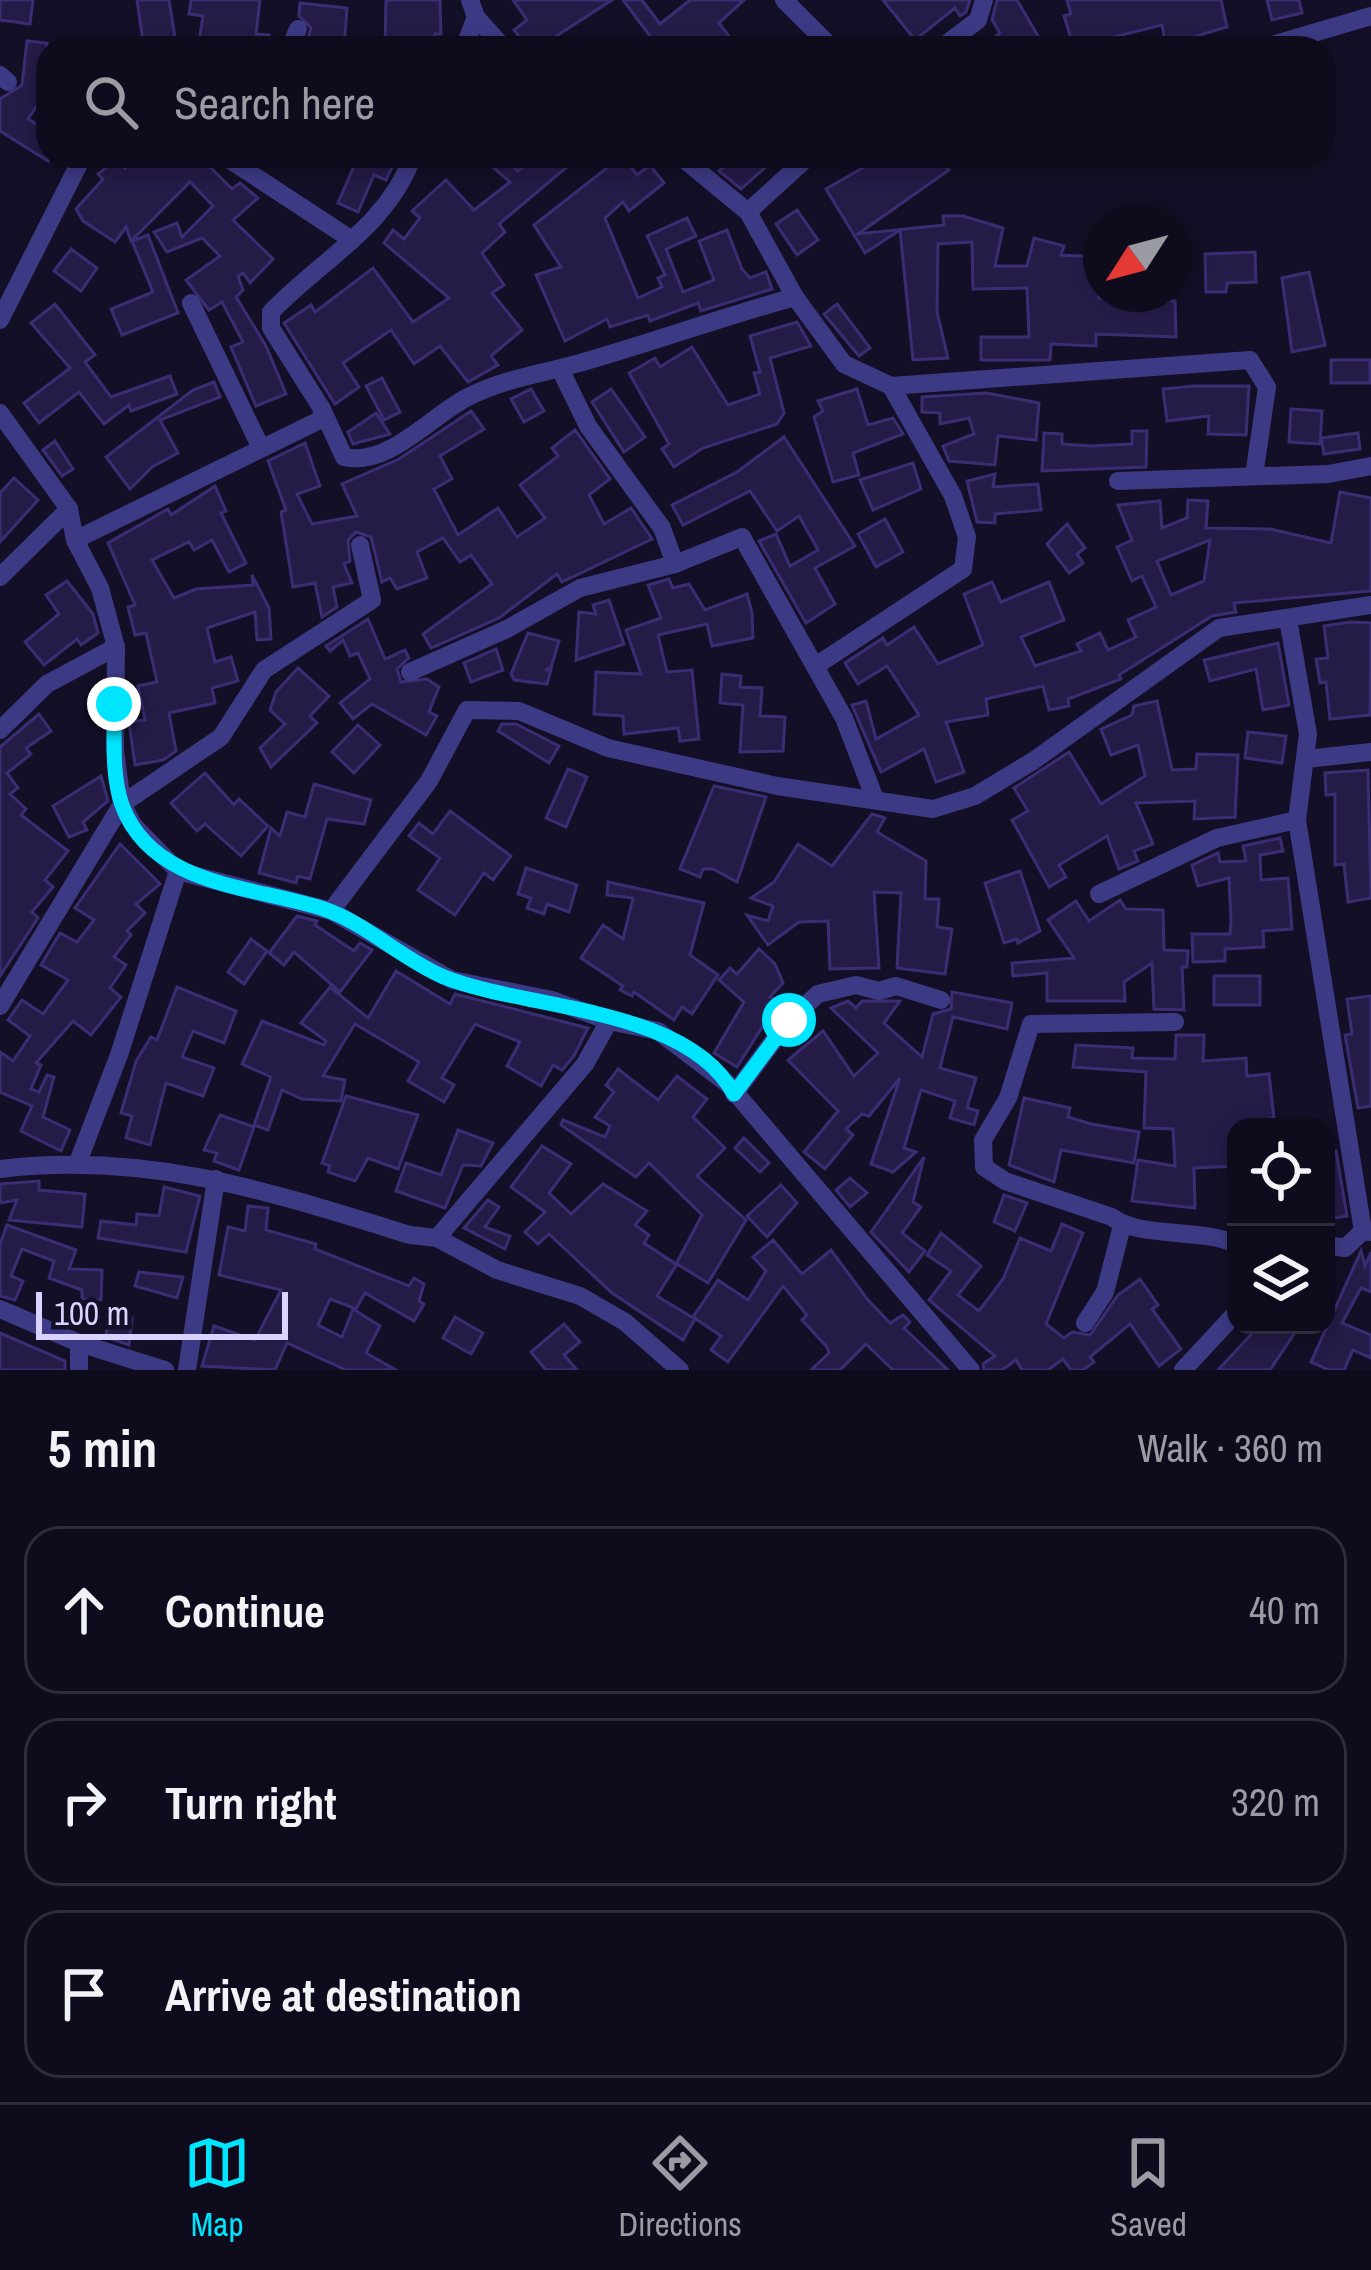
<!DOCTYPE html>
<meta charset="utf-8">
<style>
:root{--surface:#0e0b1c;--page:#1c1929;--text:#f1f3f6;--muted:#9b9ba3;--line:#2e2b3b;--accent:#00e5ff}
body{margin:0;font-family:"Archivo Narrow",sans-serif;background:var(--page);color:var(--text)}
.controls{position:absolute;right:36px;bottom:36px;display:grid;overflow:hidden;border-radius:24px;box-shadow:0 6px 18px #0003}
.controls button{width:108px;height:108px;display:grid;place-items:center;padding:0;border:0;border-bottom:3px solid var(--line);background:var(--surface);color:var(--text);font:60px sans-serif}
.compass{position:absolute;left:1083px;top:204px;width:108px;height:108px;border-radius:50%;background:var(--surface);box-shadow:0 6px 18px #0003;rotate:234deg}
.scale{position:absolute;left:36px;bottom:30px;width:252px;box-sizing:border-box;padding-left:12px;border:6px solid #d9d4ff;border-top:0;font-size:33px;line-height:42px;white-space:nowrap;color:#d9d4ff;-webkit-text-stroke:9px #130f26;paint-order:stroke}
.stop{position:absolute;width:36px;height:36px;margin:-27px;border:9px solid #00e5ff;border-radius:50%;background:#fff}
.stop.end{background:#00e5ff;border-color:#fff;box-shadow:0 3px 12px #0008}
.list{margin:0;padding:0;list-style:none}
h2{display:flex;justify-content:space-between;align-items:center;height:156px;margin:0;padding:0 48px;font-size:51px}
h2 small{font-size:39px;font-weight:400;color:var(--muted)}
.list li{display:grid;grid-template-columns:78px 1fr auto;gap:36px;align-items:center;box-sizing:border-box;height:168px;margin:0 24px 24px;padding:0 24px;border:3px solid var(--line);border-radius:36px}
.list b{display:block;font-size:45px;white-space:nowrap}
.list em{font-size:39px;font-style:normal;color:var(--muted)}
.icon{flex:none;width:66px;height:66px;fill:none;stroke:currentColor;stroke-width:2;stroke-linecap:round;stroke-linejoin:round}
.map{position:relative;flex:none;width:1371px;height:1370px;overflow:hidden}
.search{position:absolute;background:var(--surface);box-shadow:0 6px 18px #0003;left:36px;right:36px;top:36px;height:132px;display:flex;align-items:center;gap:30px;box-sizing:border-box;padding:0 42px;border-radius:36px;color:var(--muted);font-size:45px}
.sheet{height:732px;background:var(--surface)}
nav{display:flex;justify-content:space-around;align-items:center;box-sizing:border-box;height:168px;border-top:3px solid var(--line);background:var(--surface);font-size:33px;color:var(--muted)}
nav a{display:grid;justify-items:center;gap:6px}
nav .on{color:var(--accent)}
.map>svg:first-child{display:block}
.building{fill:#241b47;stroke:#3b2d73;stroke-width:3;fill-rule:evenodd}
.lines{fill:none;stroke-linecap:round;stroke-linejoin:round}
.street{stroke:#3d3a85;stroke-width:18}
.route{stroke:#00e5ff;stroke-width:15}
</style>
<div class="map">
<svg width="1371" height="1370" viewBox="0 0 1371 1370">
<rect width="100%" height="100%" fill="#130f26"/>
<!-- building -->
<g class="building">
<polygon points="0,0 33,0 30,24 0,20"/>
<polygon points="137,0 169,0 176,44 144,48"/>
<polygon points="191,0 260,0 256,34 269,35 268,48 198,48 203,16 189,14"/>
<polygon points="386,0 440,0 441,34 435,34 434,48 385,48"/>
<polygon points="513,0 612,0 538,48 528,48 514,30 527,20"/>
<polygon points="623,0 642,0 660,24 690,0 744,0 719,23 738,48 659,48"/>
<polygon points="883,0 970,0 966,12 960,16 955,8 915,40"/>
<polygon points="997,0 1017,0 1045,48 982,48 1000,33 992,20"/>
<polygon points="1067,0 1221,0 1227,27 1166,45 1162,25 1113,37 1115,45 1104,48 1074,48 1064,16 1071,14"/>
<polygon points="1267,0 1299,0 1302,13 1272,20"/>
<polygon points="300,3 347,8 344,48 305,48 311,28 299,16"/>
<polygon points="27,41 47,43 41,100 28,119 48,131 48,161 0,131 0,99 22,85"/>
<polygon points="136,156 199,156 232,189 240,183 258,198 233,220 273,259 250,283 243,273 238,276 243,290 236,297 266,346 286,394 256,406 231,347 243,342 222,302 209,310 186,280 220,256 202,238 167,252 154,232 177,223 182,237 213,206 190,182 131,241 126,227 115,242 83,221 76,209 103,179 98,174 118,158 125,168"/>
<polygon points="331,156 397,156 386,180 374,175 358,212 338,203 354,166"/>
<polygon points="480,156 500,156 518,171 536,156 580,156 499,224 505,232 482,253 504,285 492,293 522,330 491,356 498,365 468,382 440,346 414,364 391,330 343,363 359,387 335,404 284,323 311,305 315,312 373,268 413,322 449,298 384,243 393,230 404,239 420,218 412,211 446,180 474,210 510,182"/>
<polygon points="622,156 637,175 650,165 664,183 629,211 623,202 605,218 638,298 662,287 658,278 665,275 647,236 687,218 696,236 666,249 683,292 714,280 699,241 727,230 742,269 750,278 766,272 772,289 701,311 698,303 650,321 648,315 610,327 607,319 565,341 536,275 561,267 534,225"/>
<polygon points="737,156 778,156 741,189 719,171"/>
<polygon points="857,156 937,156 949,170 858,234 944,225 943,216 963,216 1003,228 995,266 1027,266 1034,238 1064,246 1061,255 1101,257 1099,298 1175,301 1176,337 1096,334 1096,346 1051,344 1050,360 981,360 981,337 1029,337 1027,288 973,289 972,242 938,244 937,312 948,358 913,360 900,230 865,253 826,189 864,167"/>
<polygon points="797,210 818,240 797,255 776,224"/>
<polygon points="148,235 178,313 122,335 111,309 153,292 132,241"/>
<polygon points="71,249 97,268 81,291 54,271"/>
<polygon points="1255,252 1256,282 1227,283 1226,292 1206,292 1205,254"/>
<polygon points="1309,272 1325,345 1292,352 1282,278"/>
<polygon points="55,304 95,355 85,362 111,397 170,376 177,394 131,411 129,405 104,424 79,392 39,423 24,403 70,368 31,323"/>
<polygon points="837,304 870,348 859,356 824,314"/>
<polygon points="797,322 811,346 770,358 784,413 777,424 703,448 674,467 662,449 669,444 629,373 655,358 660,367 692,347 728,405 760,394 754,373 760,372 750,336"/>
<rect x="1331" y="360" width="39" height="23"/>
<polygon points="382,378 400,412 384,420 366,386"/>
<polygon points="214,382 220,397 160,420 178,453 152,467 130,489 106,457 193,390"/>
<polygon points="1194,386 1249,386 1246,435 1208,434 1209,416 1167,421 1163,389"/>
<polygon points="531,389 544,411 524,422 511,399"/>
<polygon points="611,389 645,437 624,452 592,402"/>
<polygon points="857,389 868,425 893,418 903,434 853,453 859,475 833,482 814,417 823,411 818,401"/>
<polygon points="987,393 1039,403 1036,440 998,436 995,465 949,461 943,446 974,434 969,418 940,424 940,413 922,412 922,397"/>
<polygon points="1291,409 1322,411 1320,444 1289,442"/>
<polygon points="471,411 484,429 440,456 452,479 434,489 458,535 498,508 517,537 545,518 520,485 558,456 552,448 575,430 610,479 589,495 604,524 631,508 652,539 562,582 557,574 499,618 431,648 423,634 492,584 471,555 460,562 443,538 417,552 427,578 397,589 390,578 382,582 371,537 356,532 348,540 350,561 344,564 352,583 333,587 337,607 322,617 315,583 293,587 281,512 286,510 268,461 305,443 320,486 297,494 312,524 357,516 342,484 399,459"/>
<polygon points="376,413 390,434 353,444 348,432"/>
<polygon points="1132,431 1147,431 1146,467 1042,471 1044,433 1062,434 1062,444 1090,446 1132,444"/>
<polygon points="1358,433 1360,449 1324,454 1321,438"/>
<polygon points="784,437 855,546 815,568 835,604 806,623 759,541 776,534 790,566 818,550 799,516 777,531 750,491 683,525 672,505 737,472"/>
<polygon points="55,441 73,469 62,476 43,450"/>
<polygon points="913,463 921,489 873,510 860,480"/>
<polygon points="995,474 993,487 1038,484 1041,510 995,514 995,523 977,522 967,481"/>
<polygon points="14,478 38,500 0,542 0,493"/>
<polygon points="215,486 226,511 221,513 246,563 229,572 212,540 194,550 189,542 152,560 174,598 196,589 253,585 252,575 269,608 271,639 257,640 255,612 207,628 215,662 231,657 238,681 212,688 215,703 169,713 176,751 163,760 135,765 129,722 145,720 138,686 157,682 146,633 135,635 128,607 135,605 108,543 168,509 171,515"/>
<path d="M1340,492L1371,498V591L1234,603L1236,612L1212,616L1119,675L1121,679L1068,699L1069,706L1049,710L1043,686L986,699L988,715L946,722L964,772L936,782L924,749L881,772L852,705L866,701L876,739L919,715L887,666L858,684L845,663L883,638L887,645L914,627L938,664L983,645L964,594L992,582L1001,602L1049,582L1064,620L1021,637L1035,666L1081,651L1077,644L1100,633L1108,650L1136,637L1128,620L1156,607L1142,576L1132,581L1117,547L1132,540L1118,505L1160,501L1162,528L1187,518L1188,500L1208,501L1206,528L1270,529L1331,543ZM1210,540L1204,581L1171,595L1157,561Z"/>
<polygon points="885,519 903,552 876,567 858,534"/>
<polygon points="1067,524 1085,548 1077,554 1083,563 1069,573 1047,544"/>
<polygon points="669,579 673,588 689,584 705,610 747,594 752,613 753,638 712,646 707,624 658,635 667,672 692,670 699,739 680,741 678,728 624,734 623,716 594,714 596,672 641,674 626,630 661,618 648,585"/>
<polygon points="67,581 93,614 98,633 81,645 77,639 44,665 25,642 59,614 46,595"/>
<polygon points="609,600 624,644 576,660 579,612 596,614 593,605"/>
<polygon points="368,619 385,659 405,650 409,658 397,669 401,682 427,679 439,687 429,712 437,716 426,735 372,704 353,719 340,703 370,679 358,653 350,656 343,640 330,651 326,646"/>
<polygon points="1351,622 1371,623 1370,715 1330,719 1326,682 1320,683 1316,659 1328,658 1324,626"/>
<polygon points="528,633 559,641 551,668 545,670 551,670 547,684 514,680 511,674"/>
<polygon points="1278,643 1289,705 1263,710 1256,669 1210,681 1204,660"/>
<polygon points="496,649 503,670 471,682 464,663"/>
<polygon points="298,668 329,696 310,716 317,723 271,767 260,748 285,724 270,710 276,692"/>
<polygon points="722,674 741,676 740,687 762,688 760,716 785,717 783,751 740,752 743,705 720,703"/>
<polygon points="1157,701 1172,770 1196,769 1197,754 1238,755 1235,817 1194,819 1195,801 1136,803 1153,844 1134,851 1138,861 1119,869 1107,836 1059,865 1066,877 1049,887 1012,820 1028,811 1014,788 1069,752 1101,804 1145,776 1138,745 1111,755 1101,729 1132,715 1134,706"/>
<polygon points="39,714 51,731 26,748 31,754 7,773 18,788 10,794 26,809 21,815 68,851 45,880 53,887 32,912 38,918 0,976 0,747"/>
<polygon points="502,724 516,724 559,746 549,763 498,731"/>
<polygon points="358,725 380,745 354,773 332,752"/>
<polygon points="1248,732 1286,736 1282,763 1245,758"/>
<polygon points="568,769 587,777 566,827 546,818"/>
<polygon points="1368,770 1371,898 1348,902 1344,864 1335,865 1335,794 1326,795 1325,773"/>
<polygon points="205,773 234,805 239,799 268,826 241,856 205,824 197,831 171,803"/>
<polygon points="101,776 108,801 83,822 87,830 69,837 53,806"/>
<polygon points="314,784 371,800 364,824 327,819 310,879 298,876 296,883 259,873 271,828 280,836 287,812 305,817"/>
<polygon points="714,786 766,797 737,882 713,869 703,869 700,877 680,869"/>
<polygon points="450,811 511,856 493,880 484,873 455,915 418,890 440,858 409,836 419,823 433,834"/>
<polygon points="872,814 885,818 877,832 926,861 925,899 939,899 937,927 952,929 945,974 897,968 901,893 874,892 879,968 830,969 828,921 799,922 768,945 747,915 768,921 773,906 751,898 774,882 798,844 832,866"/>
<polygon points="1280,838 1283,851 1260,855 1261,880 1288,878 1292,929 1263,931 1264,947 1225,949 1225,961 1193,962 1192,934 1230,934 1231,921 1229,878 1198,886 1192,865 1218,853 1220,862 1246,861 1243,846"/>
<polygon points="120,844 160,884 136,904 145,913 127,931 131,935 114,957 126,965 110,988 121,997 91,1035 73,1021 36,1063 41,1065 31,1089 39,1092 47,1075 54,1077 43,1117 70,1130 61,1151 21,1131 32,1106 0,1092 0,1052 13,1061 30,1036 8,1020 22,1000 43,1014 68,980 41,965 60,933 77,942 94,920 75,908"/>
<polygon points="526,868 577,885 569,912 547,904 544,914 527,908 531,898 518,894"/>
<polygon points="1020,871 1040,931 1018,943 1017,939 1004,943 985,883"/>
<polygon points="608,882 704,903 690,955 718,975 692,1014 682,1007 674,1020 634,992 632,996 620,990 623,986 581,958 603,925 623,939 633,898 607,895"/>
<polygon points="1120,900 1126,909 1163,910 1164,950 1188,951 1187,967 1182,967 1184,1010 1154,1009 1152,963 1124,982 1125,1001 1047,1001 1047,973 1013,976 1012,963 1074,958 1048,920 1076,901 1089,921"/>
<polygon points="297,916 317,921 315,925 354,951 360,943 372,950 340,992 294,952 284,965 269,953"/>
<polygon points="251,939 267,951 244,984 228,972"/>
<polygon points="759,949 775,964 783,983 770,997 778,1002 737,1067 714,1053 744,1002 719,980 730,968 737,974"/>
<polygon points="396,971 450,1004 455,994 588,1028 574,1056 562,1070 553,1065 541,1086 507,1066 520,1042 475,1024 442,1078 454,1085 444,1102 408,1081 419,1062 355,1024 323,1076 345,1080 341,1101 302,1099 282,1090 268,1130 254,1125 271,1077 242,1064 262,1021 324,1045 326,1041 301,1023 330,987 368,1018"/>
<rect x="1214" y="976" width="46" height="29"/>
<polygon points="177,987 236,1011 224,1043 193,1031 182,1057 214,1068 203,1096 166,1083 150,1145 126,1138 132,1116 121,1113 136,1061 151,1037 157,1040"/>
<polygon points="952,992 1012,1003 1007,1029 953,1017 940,1068 976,1078 967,1108 978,1111 974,1125 950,1118 955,1101 921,1090 904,1148 916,1152 893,1172 871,1164 900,1078 869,1116 862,1114 846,1129 853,1135 825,1169 804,1152 838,1111 788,1060 823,1031 854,1076 878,1053 831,1008 848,1001 856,1008 862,1001 900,1001 884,1023 922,1057 933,1014 951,1009"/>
<polygon points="1371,996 1371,1106 1358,1108 1345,1035 1352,1034 1347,999"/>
<polygon points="1176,1035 1204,1035 1203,1061 1246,1058 1247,1076 1269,1074 1274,1118 1236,1127 1236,1166 1194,1168 1195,1208 1132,1201 1138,1160 1175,1166 1173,1129 1144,1128 1146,1072 1073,1067 1076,1045 1133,1048 1132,1058 1175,1059"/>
<polygon points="618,1069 658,1100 677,1076 707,1099 693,1117 725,1148 697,1176 746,1220 708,1283 677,1264 657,1296 695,1319 683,1340 612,1293 549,1234 538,1244 525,1232 545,1212 511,1187 542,1146 571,1164 549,1193 571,1214 603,1184 647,1211 635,1225 649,1235 644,1243 676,1264 702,1215 649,1163 636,1177 561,1125 563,1120 605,1137 610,1126 595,1117 614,1092 606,1085"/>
<polygon points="346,1096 418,1115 398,1169 368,1158 355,1181 328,1172 330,1166 322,1163"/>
<polygon points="1024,1098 1070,1108 1068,1117 1091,1124 1139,1132 1134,1163 1061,1150 1054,1182 1009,1165"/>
<polygon points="220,1115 254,1127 239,1170 214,1161 217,1153 204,1150"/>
<polygon points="458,1130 493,1143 481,1166 463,1165 445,1208 396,1191 406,1163 441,1175"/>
<polygon points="744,1138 769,1163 760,1172 735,1148"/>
<polygon points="1336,1151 1347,1216 1329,1219 1326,1152"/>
<polygon points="924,1157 913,1202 921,1207 902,1233 925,1251 909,1272 871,1232"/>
<polygon points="850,1178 867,1193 850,1207 836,1190"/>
<polygon points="39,1181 39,1190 85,1194 82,1227 9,1220 17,1200 0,1203 0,1184"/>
<polygon points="781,1185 797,1203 767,1237 747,1216"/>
<polygon points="164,1187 200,1196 186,1252 98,1238 101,1221 136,1225 137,1214 159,1216"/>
<polygon points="1004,1195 1027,1203 1015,1231 994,1222"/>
<polygon points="488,1200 499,1207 485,1227 510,1236 505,1249 464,1228"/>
<polygon points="248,1206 268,1208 266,1230 316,1244 315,1249 409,1286 414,1278 424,1284 419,1301 424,1304 414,1321 365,1293 356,1309 330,1299 318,1325 342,1337 353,1309 380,1326 366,1353 396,1370 346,1370 287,1343 275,1370 202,1366 214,1326 255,1340 281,1290 219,1275 228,1227 245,1231"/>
<polygon points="1062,1224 1083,1233 1046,1324 1064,1338 1072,1332 1090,1335 1118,1295 1140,1279 1158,1305 1152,1309 1181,1349 1159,1366 1130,1324 1090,1357 1094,1362 1083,1370 1071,1370 1063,1359 1048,1370 1022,1370 1016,1360 1002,1370 984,1370 983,1364 995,1356 929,1300 951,1271 927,1255 941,1233 981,1266 958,1295 979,1311 1003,1279 1020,1238 1051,1251"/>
<polygon points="7,1225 76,1250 69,1269 102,1270 101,1300 82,1299 82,1290 49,1278 54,1261 22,1249 11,1276 23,1281 15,1300 0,1296 0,1244"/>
<polygon points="773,1240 802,1274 831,1250 868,1300 890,1323 903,1315 910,1322 904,1328 948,1370 893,1370 866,1344 840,1370 811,1370 829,1353 827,1347 802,1320 807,1315 783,1286 728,1362 711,1350 721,1336 693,1317 718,1280 748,1300 766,1271 753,1257"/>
<polygon points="1361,1251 1365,1266 1371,1252 1371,1292 1361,1288 1342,1323 1371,1335 1371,1358 1353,1350 1344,1370 1329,1370 1311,1362"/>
<polygon points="139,1272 183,1277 177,1298 135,1286"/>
<polygon points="108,1316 132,1318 129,1345 106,1337"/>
<polygon points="455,1317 483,1333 471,1354 443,1338"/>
<polygon points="564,1324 580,1342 564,1355 577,1370 546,1370 531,1352"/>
<polygon points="1260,1325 1300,1325 1270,1370 1218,1370"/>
<polygon points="0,1333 65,1361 65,1370 0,1370"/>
</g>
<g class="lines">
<!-- street -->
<g class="street">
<polyline points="470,0 476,17 504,48"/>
<polyline points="784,0 832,48"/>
<polyline points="290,48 298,29"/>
<polyline points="464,48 476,17"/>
<polyline points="941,48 978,20 984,0"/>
<polyline points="1262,48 1371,16"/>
<polyline points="0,75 8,82"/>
<polyline points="224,156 352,240"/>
<polyline points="680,156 748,212 795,297 844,364 891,386 953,496 967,537 963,569 817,665"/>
<polyline points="748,212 809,156"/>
<polyline points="191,303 261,448"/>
<polyline points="0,320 83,156"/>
<polyline points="560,369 588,426 662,528 675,564"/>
<polyline points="891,386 1250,360 1267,387 1254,476"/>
<path d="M322,409L344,457C388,467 430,417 466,398C506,377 548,373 590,360C659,340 726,316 795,297"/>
<polyline points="0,413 69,509 75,540 100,588 116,647 115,750 122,804 133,825 178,871 331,911 452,980 552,1000 609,1021 658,1031 728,1084 971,1370"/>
<polyline points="1118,481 1328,474 1371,466"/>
<path d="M75,540L322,419V409L271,328V312C321,260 387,227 413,156"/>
<polyline points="0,577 69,509"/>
<polyline points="1288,619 1308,734 1297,820 1363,1231"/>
<polyline points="410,672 507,629 580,588 675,564 742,537 844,718 875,799"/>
<polyline points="0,730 47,684 116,647"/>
<polyline points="1306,759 1371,752"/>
<polyline points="1099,894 1217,838 1297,820"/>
<polyline points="331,911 429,781 467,710 519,711 608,748 777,786 933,809 975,796 1033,761 1219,628 1371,605"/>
<polyline points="0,1006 122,804 221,737 264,670 372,600 360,545"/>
<path d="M1175,1022L1031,1024L1008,1098L983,1140L984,1167L1005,1181L1112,1217C1137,1238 1200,1228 1236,1244"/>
<polyline points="734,1094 789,1020 818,994 856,985 879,991 896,986 941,1000"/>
<polyline points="78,1162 119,1055 178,871"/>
<path d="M0,1169C148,1151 271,1192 410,1235L437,1238L497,1270L580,1296L625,1322L680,1370"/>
<polyline points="437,1238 585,1064 609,1021"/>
<polyline points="1326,1245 1345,1248 1363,1231 1371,1232"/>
<polyline points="0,1309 79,1343 165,1370"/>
<polyline points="1085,1323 1105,1292 1122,1226"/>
<polyline points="79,1370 79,1343"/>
<polyline points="187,1370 216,1179"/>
<polyline points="1183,1370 1236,1313"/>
</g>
</g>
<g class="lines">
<!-- route -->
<path class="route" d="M114,704C115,736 111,774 122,805C152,887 254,886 324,909C367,924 402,959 444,977C526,1010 686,1006 734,1094L789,1020"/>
</g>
</svg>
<div class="controls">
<button><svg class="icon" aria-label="locate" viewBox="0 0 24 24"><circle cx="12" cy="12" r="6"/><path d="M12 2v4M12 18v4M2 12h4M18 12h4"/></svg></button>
<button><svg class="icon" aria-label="layers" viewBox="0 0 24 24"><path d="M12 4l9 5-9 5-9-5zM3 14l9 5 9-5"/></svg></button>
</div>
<svg class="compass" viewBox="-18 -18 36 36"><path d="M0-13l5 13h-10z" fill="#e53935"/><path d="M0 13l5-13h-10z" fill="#9b9ba3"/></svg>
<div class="scale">100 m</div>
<div class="stop" style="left:789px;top:1020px"></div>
<div class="stop end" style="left:114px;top:704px"></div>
<div class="search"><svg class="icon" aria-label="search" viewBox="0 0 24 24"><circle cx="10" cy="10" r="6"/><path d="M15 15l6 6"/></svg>Search here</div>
</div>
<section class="sheet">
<h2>5 min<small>Walk · 360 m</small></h2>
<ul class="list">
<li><svg class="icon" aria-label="ahead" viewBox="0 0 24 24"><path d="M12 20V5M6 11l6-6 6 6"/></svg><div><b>Continue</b></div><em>40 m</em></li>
<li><svg class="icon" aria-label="right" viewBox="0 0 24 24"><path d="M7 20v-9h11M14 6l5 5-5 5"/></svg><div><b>Turn right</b></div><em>320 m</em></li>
<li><svg class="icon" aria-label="arrive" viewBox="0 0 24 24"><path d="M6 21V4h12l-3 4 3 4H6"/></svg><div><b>Arrive at destination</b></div></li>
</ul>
</section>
<nav>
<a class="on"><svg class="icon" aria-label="map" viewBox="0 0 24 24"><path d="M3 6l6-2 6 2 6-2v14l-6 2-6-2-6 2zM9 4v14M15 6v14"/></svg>Map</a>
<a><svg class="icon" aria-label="directions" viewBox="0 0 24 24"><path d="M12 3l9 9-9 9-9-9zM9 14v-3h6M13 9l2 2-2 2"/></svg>Directions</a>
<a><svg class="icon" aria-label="saved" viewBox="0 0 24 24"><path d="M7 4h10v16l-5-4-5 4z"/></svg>Saved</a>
</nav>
